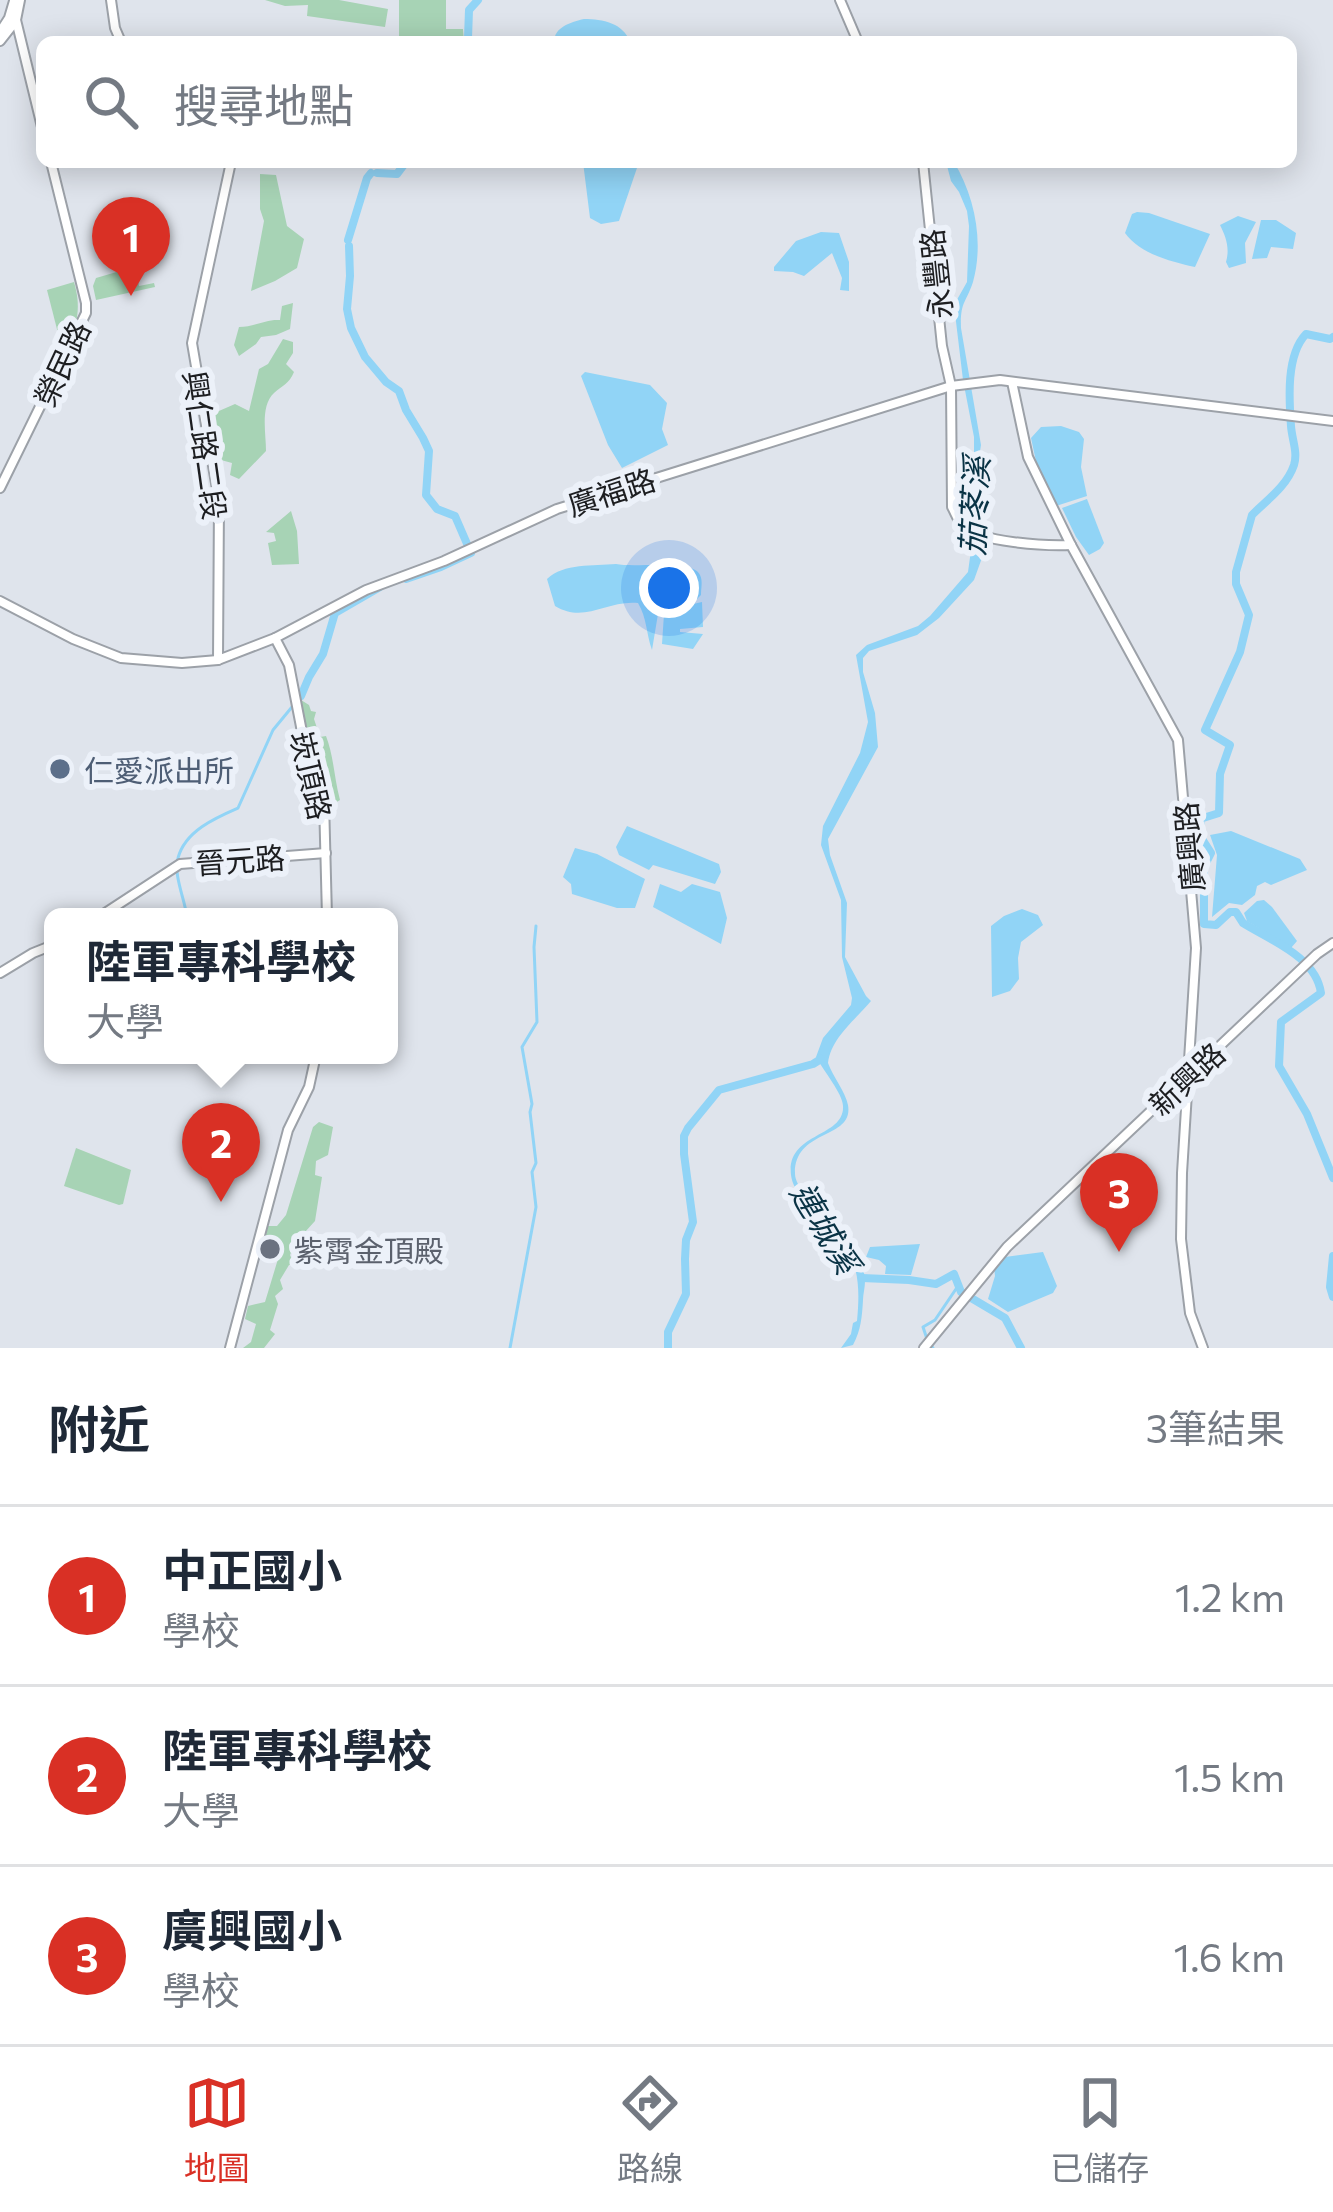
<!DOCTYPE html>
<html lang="zh-TW">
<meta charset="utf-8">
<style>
:root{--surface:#fff;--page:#f6f6f7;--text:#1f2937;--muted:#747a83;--line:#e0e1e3;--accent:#d93025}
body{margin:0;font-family:Commissioner,"Noto Sans TC",sans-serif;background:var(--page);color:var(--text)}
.you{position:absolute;left:669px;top:588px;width:42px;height:42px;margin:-30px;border:9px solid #fff;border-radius:50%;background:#1a73e8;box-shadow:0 0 0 18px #1a73e833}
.badge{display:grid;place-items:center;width:78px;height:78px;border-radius:50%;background:var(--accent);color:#fff;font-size:39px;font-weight:700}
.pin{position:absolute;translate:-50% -99px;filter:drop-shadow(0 3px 6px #0008)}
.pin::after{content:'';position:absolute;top:63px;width:42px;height:36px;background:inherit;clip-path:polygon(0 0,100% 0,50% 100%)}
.popup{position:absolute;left:44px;top:908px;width:354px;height:156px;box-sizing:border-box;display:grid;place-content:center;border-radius:18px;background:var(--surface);filter:drop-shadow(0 3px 9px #0005);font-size:39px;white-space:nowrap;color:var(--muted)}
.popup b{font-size:45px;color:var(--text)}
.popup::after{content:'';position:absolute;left:50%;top:100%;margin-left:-24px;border:24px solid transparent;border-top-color:var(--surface)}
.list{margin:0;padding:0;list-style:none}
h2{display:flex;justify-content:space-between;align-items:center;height:156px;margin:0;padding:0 48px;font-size:51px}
h2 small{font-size:39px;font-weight:400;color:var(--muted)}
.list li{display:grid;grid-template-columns:78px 1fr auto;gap:36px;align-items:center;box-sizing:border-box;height:180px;padding:0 48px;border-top:3px solid var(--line)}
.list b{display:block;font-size:45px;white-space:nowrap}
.list p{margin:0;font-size:39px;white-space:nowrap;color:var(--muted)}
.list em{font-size:39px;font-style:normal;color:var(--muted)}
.icon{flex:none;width:66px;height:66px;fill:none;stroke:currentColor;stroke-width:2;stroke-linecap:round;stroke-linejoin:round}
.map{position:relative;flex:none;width:1333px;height:1348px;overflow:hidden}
.search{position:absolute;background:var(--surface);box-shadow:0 6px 30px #0003;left:36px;right:36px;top:36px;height:132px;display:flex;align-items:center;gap:30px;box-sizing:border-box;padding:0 42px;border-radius:18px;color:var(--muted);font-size:45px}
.sheet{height:696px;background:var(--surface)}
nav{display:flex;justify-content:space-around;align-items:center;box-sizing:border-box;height:168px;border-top:3px solid var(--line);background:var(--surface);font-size:33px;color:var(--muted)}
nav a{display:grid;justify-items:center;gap:6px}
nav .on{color:var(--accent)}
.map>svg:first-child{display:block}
.green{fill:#a7d3b5}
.water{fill:#91d4f6}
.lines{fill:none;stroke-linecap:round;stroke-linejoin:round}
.stream{stroke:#91d4f6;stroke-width:3}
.river{stroke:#91d4f6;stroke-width:8}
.tertiary-casing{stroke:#9ca1a8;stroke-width:12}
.tertiary{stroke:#fff;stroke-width:8}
.service-dot{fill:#5c6f8a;stroke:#ecf1f9;stroke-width:4.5}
.worship-dot{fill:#6b7280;stroke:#ecf1f9;stroke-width:4.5}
.labels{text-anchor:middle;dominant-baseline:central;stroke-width:12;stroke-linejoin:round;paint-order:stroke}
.street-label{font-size:30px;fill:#1d1e21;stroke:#ecf1f9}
.service-label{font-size:30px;fill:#4e5e75;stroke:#ecf1f9;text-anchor:start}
.worship-label{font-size:30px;fill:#5b616d;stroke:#ecf1f9;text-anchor:start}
.water-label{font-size:33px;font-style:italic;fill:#0a3345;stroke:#ecf1f9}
</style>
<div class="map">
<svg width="1333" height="1348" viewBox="0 0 1333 1348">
<rect width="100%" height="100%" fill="#dfe4ec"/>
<!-- green -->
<g class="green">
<polygon points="265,0 339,0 388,9 385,27 307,16 308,5 285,6"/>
<polygon points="399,0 446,0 446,29 463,29 464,42 399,42"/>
<polygon points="260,174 276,175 287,226 304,239 297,268 275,281 251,291 264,221 260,209"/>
<polygon points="127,269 137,274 139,286 154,283 155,287 96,300 93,286 96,278"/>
<path d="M74,282C81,306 78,322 68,345L60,341L47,290Z"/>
<path d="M293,303L290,329L276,335L261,337L256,344L239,356L234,345L239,327C255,327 265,319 280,320L282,306Z"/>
<path d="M283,339L293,342V353L286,364L294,372C289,384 283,385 274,393C260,406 266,433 266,451L239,479L230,475L232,463L221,460L212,414L235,404L249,411L259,369L268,364Z"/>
<polygon points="291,511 297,531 299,564 272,565 268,543 276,541 274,533 266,532"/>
<path d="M301,700L309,705L311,711L316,712L314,719L320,737L326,736C334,757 334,778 340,800L327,808L318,766L304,724Z"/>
<polygon points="319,1122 333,1127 328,1155 316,1161 315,1175 322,1177 315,1221 295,1243 290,1255 294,1264 289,1265 280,1280 283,1289 275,1296 278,1304 270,1330 275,1334 264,1348 243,1348 251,1342 256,1324 245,1319 248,1306 265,1302 278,1259 276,1247 264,1242 268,1226 277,1226 286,1215 313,1127"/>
<polygon points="76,1148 131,1170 123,1204 119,1205 64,1186"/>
</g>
<!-- water -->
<g class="water">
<path d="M584,19C603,19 623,23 630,42H554C554,27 571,22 584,19Z"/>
<polygon points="583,162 623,162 638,165 619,221 601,224 590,218"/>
<path d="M946,162H954C975,197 984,242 973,282C966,303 960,302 961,328L981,445L971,507L983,555L974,580L939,618L917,635L869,651L863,658V672L875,713L878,747L828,839L830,855L847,903L845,957L866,996L871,1001C855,1020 831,1038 828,1063C833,1077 845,1091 848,1105C854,1140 794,1128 795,1174C796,1201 863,1234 865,1281C865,1288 863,1294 863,1300C862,1317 861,1330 853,1345L841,1348L851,1334L853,1323L857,1321C862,1270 854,1249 818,1212C807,1201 793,1192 791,1175C786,1132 845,1138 843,1106C843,1094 823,1070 816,1057L823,1038L851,1005L852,998L842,957L841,900L821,845L823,826L860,753L868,722L856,655L867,645L918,626L930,616L968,572L971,550L968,548L965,521L974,459V437L963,380L954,305L967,282L969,226L967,211L959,192L951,181Z"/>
<path d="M1137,212L1149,213L1210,234L1195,267C1172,262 1140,254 1125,233L1132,214Z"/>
<path d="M1238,216L1256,222L1245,243L1246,263L1229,268L1226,262C1230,248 1226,237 1220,225Z"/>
<polygon points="1261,220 1276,220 1296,233 1293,249 1271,247 1267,258 1252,259"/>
<polygon points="821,232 839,233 849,262 849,291 840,290 842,278 832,253 804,276 793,272 774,271 774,267 796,241"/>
<polygon points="585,372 650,385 667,403 662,429 668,445 622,468 608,445 581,376"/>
<polygon points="1061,426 1079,432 1084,439 1081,467 1087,496 1056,506 1037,466 1031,438 1041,427"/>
<polygon points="1087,499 1104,543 1100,549 1089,555 1076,537 1062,508"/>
<path d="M616,564C634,568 694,559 700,575C703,581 701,588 701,595L697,599L662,604L659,608L652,650C646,633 647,618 638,603C606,600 585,624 555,606L547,579C564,563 593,566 616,564Z"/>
<polygon points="702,602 703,627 680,629 680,632 703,634 693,649 662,644 664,614 671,609"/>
<polygon points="627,826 719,864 721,872 715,884 653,865 649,870 619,855 616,847"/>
<polygon points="1231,831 1300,859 1307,870 1271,885 1265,882 1257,886 1255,895 1242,905 1229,903 1212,917 1217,855 1210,835"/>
<polygon points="575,848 597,854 645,879 635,908 617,908 572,894 571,884 563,877"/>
<polygon points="660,884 681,892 692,884 720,892 727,918 721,944 653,907"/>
<polygon points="1264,900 1272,907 1297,941 1291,948 1247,921 1244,913 1257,901"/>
<polygon points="1022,909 1038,915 1043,925 1021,942 1018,958 1019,979 1010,991 992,997 991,926 1004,916"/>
<polygon points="920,1244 911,1275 885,1274 886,1266 879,1260 866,1257 870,1247"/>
<polygon points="1043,1252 1057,1286 1053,1293 1008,1312 988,1299 995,1276 994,1266 1005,1257"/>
</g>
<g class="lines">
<!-- stream -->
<g class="stream">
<path d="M187,917C185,900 173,874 178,858C185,831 215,818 238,808L273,730L301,696"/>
<polyline points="510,1348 536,1207 532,1172 536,1163 530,1112 532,1104 522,1047 537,1022 534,947 536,926"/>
<polyline points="933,1348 927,1339 923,1327 935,1320 958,1286"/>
</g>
<!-- river -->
<g class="river">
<polyline points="468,38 469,10 478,0"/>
<polyline points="377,173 397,174 406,162"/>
<polyline points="348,240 367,178 371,173"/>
<polyline points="349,246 350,276 347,309 351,328 365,357 386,382 399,391 406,410 423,438 429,451 426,495 437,509 455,516 471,553 441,567 406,579"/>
<path d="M1333,337L1330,339L1306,334C1286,355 1289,399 1291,426C1292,440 1298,452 1294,465C1287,486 1267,500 1252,515L1236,572V584L1249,615L1240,652L1205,730L1230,745L1220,774L1219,813L1200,819L1202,839L1211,853L1204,867V924L1216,925L1230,912H1236L1243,923C1272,941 1316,957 1321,993L1281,1022L1279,1066L1307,1114L1333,1178"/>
<polyline points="301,696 309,677 323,654 335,613 380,587"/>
<polyline points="1333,1256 1330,1287 1333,1297"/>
<polyline points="862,1278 909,1280 936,1284 954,1274 961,1292 1005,1318 1021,1348"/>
<polyline points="668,1348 668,1332 686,1294 685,1259 686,1240 693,1222 684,1154 684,1136 688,1128 719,1090 813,1064 821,1059"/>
</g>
<!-- tertiary casing -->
<g class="tertiary-casing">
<g id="tertiary">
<polyline points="20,0 16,20 42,127"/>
<polyline points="111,0 115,28 121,42"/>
<polyline points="840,0 858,42"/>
<polyline points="0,32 9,18 14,1"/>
<polyline points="0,41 15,22"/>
<path d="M923,162L942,346L951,386L952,507C955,512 958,521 962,525C979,543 1047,546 1071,545"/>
<polyline points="1012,382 1028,457 1071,545 1178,740 1196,948 1182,1173 1181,1239 1190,1313 1203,1348"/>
<polyline points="0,488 86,313 86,303 51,162"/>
<polyline points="0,601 73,639 121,658 182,663 218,660 275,638 366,590 444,561 557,509 951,386 1000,380 1333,421"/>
<polyline points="275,638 289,665 303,737 324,800 327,917"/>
<polyline points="218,660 219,501 192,343 231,162"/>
<polyline points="99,917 180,864 326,853"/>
<polyline points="0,973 33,953 53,945"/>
<polyline points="230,1348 288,1130 309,1087 316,1055"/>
<polyline points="924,1348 1007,1247 1317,954 1333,943"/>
</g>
</g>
<!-- tertiary -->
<use href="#tertiary" class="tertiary"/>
</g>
<!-- markers -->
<circle class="service-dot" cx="60" cy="769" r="12"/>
<circle class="worship-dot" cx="270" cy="1249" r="12"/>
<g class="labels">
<!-- street labels -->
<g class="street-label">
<text transform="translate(935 274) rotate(-96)">永豐路</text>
<text transform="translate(61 363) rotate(-65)">榮民路</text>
<text transform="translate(206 445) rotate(82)">興仁路二段</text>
<text transform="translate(611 491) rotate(-18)">廣福路</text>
<text transform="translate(312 775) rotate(77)">崁頂路</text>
<text transform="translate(1188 847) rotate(-95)">廣興路</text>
<text transform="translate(240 859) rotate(-4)">晉元路</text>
<text transform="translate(1186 1078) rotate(-43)">新興路</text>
</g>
<!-- service labels -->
<g class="service-label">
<text x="84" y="769">仁愛派出所</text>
</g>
<!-- worship labels -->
<g class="worship-label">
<text x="294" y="1249">紫霄金頂殿</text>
</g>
<!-- water labels -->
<g class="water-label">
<text transform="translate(973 506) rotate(-87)">茄苳溪</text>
<text transform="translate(826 1227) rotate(59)">連城溪</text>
</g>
</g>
</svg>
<div class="you"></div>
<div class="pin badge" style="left:131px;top:296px">1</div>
<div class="pin badge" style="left:221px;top:1202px">2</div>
<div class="popup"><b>陸軍專科學校</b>大學</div>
<div class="pin badge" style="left:1119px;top:1252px">3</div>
<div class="search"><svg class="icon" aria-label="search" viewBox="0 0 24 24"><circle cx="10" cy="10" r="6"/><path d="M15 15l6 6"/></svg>搜尋地點</div>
</div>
<section class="sheet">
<h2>附近<small>3筆結果</small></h2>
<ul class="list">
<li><span class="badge">1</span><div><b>中正國小</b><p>學校</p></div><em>1.2 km</em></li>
<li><span class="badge">2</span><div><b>陸軍專科學校</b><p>大學</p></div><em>1.5 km</em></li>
<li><span class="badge">3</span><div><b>廣興國小</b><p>學校</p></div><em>1.6 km</em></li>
</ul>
</section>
<nav>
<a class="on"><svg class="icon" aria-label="map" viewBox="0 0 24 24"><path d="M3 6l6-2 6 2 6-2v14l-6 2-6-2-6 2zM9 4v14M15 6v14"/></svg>地圖</a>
<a><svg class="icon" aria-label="directions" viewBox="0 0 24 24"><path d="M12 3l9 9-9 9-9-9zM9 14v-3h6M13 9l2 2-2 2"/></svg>路線</a>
<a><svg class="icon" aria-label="saved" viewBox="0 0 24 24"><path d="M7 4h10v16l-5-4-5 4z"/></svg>已儲存</a>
</nav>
